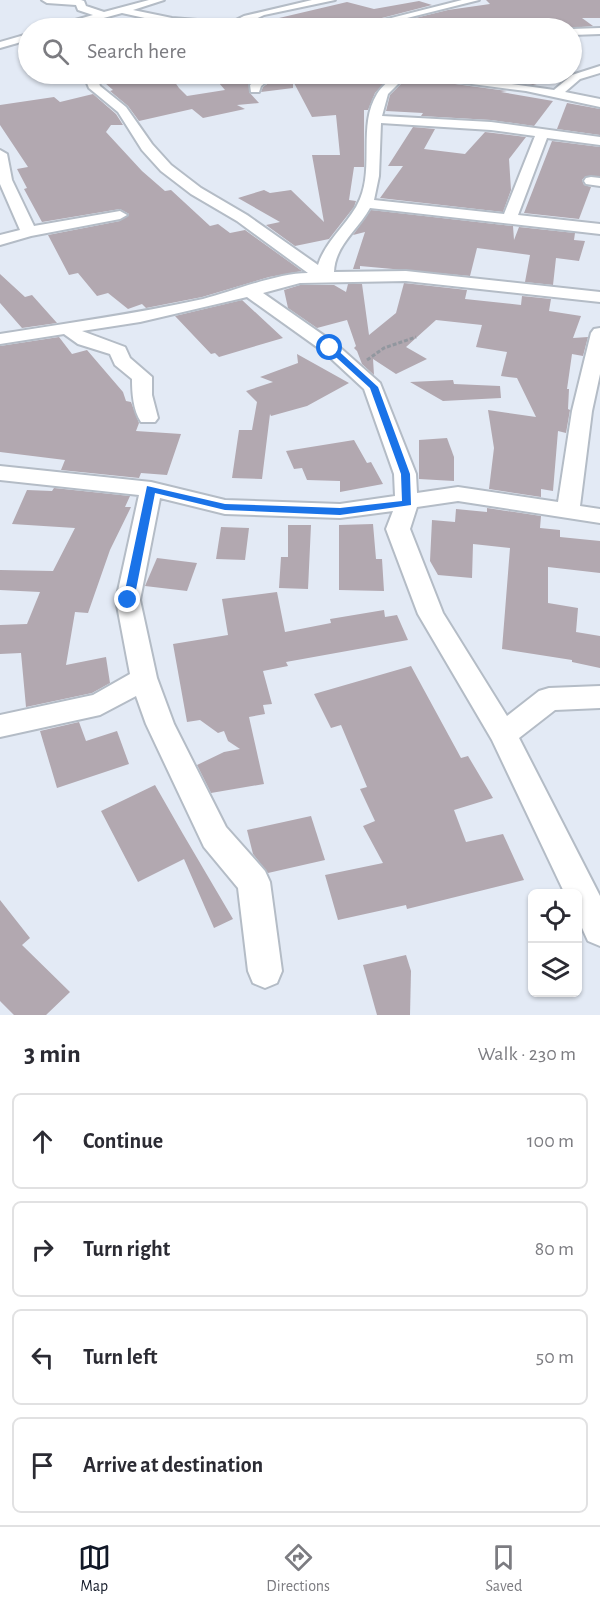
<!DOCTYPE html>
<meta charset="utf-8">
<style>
:root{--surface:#fff;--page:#f2f2f3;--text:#2b2b33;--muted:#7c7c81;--line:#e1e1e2;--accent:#111827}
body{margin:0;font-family:"Alegreya Sans",sans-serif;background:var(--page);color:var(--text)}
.controls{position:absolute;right:18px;bottom:18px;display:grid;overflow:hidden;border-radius:9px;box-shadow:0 2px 4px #0004}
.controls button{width:54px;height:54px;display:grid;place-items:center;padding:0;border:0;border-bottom:2px solid var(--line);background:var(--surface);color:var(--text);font:30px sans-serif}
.stop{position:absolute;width:18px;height:18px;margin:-14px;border:4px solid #1a73e8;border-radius:50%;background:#fff}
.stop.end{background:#1a73e8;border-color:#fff;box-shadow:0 2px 6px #0008}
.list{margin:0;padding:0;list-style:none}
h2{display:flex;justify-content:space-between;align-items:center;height:78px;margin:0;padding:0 24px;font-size:26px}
h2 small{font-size:20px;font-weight:400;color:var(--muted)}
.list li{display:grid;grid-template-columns:39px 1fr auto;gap:18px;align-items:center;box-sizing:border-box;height:96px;margin:0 12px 12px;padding:0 12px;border:2px solid var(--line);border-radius:9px}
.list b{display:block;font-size:22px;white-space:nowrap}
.list em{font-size:20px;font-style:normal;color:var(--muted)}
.icon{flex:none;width:33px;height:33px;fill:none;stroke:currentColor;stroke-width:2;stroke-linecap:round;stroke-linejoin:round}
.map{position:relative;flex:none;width:600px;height:1015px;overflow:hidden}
.search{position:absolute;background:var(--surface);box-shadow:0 2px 4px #0004;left:18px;right:18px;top:18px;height:66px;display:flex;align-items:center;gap:15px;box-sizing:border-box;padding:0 21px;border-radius:33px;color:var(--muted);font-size:22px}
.sheet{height:510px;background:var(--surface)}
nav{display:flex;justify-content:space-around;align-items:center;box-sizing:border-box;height:84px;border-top:2px solid var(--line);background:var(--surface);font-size:16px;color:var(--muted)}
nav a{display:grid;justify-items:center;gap:3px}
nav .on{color:var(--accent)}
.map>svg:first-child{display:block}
.building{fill:#b2a8b0}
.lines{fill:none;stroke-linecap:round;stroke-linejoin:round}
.street-casing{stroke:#b4bcc6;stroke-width:4}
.path{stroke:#92979f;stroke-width:3;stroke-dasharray:4 2;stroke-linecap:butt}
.street{fill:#fff;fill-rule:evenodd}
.route{fill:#1a73e8}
</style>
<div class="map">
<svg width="600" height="1015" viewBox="0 0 600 1015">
<rect width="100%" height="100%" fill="#e3eaf5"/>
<!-- building -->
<g class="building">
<polygon points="486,0 600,0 600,18 582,18 593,26 570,28 374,28 448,10 490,4"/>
<polygon points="419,1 432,5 351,26 350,28 263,28 262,22 347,2 374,9"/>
<polygon points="150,74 169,74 179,88 187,96 225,90 219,83 226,74 251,74 248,77 256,78 249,83 249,92 259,103 237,105 245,109 203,118 192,109 139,121 128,106 110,91 113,90 105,83 152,76"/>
<polygon points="346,74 393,74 375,93 368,110 364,110 364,167 354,167 349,200 356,201 354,207 329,239 295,246 266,225 280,222 238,198 264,190 270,193 291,190 324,222 312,155 340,155 336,115 312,117 293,81 293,88 261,92 263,87 274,79 333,82"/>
<polygon points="453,74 552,74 552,80 533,85"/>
<polygon points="410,75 418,79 507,91 501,92 553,101 534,126 491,120 421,116 423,113 386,111 390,95"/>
<polygon points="93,94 116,114 123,125 111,125 106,132 142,171 165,191 171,190 210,226 218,224 230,233 245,230 302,271 269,277 202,297 146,308 142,304 128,309 108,293 97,296 78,273 69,275 48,235 120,221 129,214 120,209 42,222 24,189 27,188 17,169 28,167 0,125 0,105 54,97 60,102"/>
<polygon points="567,103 600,109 600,135 557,129"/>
<polygon points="413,127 435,129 424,149 465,154 485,132 526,137 509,159 511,190 503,212 380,198 403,166 388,166"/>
<polygon points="552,141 600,147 600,176 586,176 582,180 584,185 591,187 579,219 524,213"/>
<polygon points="371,210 513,226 514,240 519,227 575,233 574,240 585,241 579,261 556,258 553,285 525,282 530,255 477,248 470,276 360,266 360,269 353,269 365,232 353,235"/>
<polygon points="0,274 25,297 32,295 57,323 22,328 0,303"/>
<polygon points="404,283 467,290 465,299 521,305 522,296 551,299 549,311 581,316 573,338 588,337 583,356 572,354 567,389 569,389 568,409 570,410 566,433 558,431 553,491 541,489 541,497 489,489 494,448 488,410 536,417 517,378 501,376 507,352 476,347 482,325 436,320 406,347 427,359 396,374 373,359 374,375 362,364 357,351 354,348 356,346 347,320 317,328 288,308 284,290 300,285 334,285 346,292 348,284 362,284 369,335 396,313"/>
<polygon points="242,300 283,338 219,357 215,353 211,354 175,316"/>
<polygon points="59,337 72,354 87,350 123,392 126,401 131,402 139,423 136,431 181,434 167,475 141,473 139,478 61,470 65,460 0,452 0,346"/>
<polygon points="297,354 349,383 307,406 271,416 270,414 262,479 232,478 239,430 252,430 257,402 246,391 273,382 260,377 298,363"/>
<polygon points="453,380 454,384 500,386 501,398 443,401 410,382"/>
<polygon points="447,438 454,457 454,481 419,479 419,440"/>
<polygon points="354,440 367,463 371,462 383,484 340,492 340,481 307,480 302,468 294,469 286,451"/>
<polygon points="54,488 130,496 125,507 131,507 110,550 88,613 75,612 66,665 106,657 110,683 92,693 26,707 21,653 0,654 0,625 27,624 40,592 0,590 0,570 53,571 75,528 12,524 27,490 52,491"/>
<polygon points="487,508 541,516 540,528 560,530 560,537 600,541 600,573 548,567 548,603 578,608 576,632 600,636 600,668 572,662 572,660 502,649 510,548 473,544 472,578 438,575 430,561 432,520 455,522 456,509 487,512"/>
<polygon points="373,524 376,559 382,559 384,591 339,590 339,525"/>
<polygon points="288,525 311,525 308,589 279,588 281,557 288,557"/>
<polygon points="221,527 249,528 245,560 216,559"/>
<polygon points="157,558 197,563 187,591 145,586"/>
<polygon points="277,592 285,632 331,623 330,619 384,610 385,617 397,615 408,640 286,662 288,666 263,671 272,704 263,705 265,714 249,717 264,784 211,793 197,765 224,752 240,749 228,741 224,731 218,733 200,720 187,722 173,644 228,635 222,599"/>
<polygon points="411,666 461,758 468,756 493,798 454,810 466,842 503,834 524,880 407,909 406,905 338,920 325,875 383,863 363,826 375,821 360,789 367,787 341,725 331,728 314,694"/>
<polygon points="79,722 86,741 117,731 129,764 57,788 40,731"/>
<polygon points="155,785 183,834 233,919 214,928 184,859 138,882 101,811"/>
<polygon points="311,816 325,860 268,873 253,854 247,830"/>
<polygon points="0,900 30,938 22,945 70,992 46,1015 14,1015 0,1001"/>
<polygon points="406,955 411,971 410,1015 377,1015 363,965"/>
</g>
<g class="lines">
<!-- street casing -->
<g class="street-casing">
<g id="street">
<polygon points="42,0 81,0 84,1 86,6 104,12 149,0 164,0 133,10 172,18 210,21 222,28 172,24 122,13 67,28 53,28 54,26 93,15 78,10 76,5 47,3"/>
<polygon points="312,0 335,0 264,15 236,28 226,28 234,21 244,16"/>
<polygon points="462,0 479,0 367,28 352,28"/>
<polygon points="600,28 600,34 572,35 572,29"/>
<polygon points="28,34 28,40 0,48 0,42"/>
<polygon points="600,66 600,73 580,79 565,92 600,99 600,107 526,91 418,77 412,74 440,74 554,90 572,75"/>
<path d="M95,74H105L99,83L100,86L126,107L152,144L171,165L201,188L247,215L318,265C326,239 350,223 360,199C374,166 358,125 377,94C382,86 390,80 396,74H408L388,94L382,116L491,122L600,137V145L547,138L518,215L600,224V234L370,208C358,230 335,245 334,272L406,271L600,292V302L406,281L300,283L263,293L336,344L380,383L416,474L417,493L458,487L558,502L572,411L591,333L594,329L600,328V374L592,411L580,506L600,509V523L458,501L417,507L410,529L443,613L507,716L539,691L549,688L600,686V708L555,710L519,738L600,896V946L588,941L578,919V894H565L492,740L418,614L386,529L393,511L340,518L225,514L160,498L140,600L157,678L174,724L226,827L265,871L270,882L282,971L277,983L265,988L253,983L248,971L238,888L204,847L146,724L136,696L100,715L0,737V715L93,695L130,674L116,600L139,495L0,480V466L151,482L225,500L340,504L395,496L394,474L364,389L324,352L247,297L140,322L82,331L125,347L130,358L152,377V395L158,418L155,422H141C133,410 132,393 132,379L115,365L110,354L78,344L64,334L0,344V334C68,323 136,314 203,299C234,291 277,273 308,273L237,221L191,194L161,171L142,150L118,112L89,88L87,83ZM381,123L491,130L535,136L504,214L374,200L379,176Z"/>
<polygon points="264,74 276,74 261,86 259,92 251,92 250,85"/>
<polygon points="0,150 7,154 12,180 34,226 120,211 127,215 120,219 31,236 0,245 0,235 20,230 0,184"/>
<polygon points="591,177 600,178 600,186 586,184 584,181 586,178"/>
</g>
</g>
<!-- path -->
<polyline class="path" points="367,360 384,348 416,337"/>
<!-- street -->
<use href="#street" class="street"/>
</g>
<!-- route -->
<polygon class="route" points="327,346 333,346 378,387 410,474 411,505 340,515 225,510 155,493 134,600 132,603 125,603 123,600 147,486 225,504 340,508 402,501 401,474 370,388 327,349"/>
</svg>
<div class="controls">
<button><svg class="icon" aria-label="locate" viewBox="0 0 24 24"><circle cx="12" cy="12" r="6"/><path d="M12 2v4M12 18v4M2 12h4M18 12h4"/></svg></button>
<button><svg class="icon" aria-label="layers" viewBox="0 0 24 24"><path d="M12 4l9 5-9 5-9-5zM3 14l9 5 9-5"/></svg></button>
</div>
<div class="stop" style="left:330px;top:348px"></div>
<div class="stop end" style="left:128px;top:600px"></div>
<div class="search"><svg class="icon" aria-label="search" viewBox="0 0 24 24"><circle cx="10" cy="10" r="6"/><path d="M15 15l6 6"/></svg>Search here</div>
</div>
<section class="sheet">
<h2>3 min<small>Walk · 230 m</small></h2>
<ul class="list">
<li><svg class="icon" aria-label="ahead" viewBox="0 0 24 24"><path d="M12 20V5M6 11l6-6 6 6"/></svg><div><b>Continue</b></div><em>100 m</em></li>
<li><svg class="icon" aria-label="right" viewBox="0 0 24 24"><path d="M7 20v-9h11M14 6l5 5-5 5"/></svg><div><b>Turn right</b></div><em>80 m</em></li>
<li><svg class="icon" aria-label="left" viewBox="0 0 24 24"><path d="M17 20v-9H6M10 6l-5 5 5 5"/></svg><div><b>Turn left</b></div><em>50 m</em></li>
<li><svg class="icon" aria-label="arrive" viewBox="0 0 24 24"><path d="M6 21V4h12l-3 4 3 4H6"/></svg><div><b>Arrive at destination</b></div></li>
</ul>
</section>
<nav>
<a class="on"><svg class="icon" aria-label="map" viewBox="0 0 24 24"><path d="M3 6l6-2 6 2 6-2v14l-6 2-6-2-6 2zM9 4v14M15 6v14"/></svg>Map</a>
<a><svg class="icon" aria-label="directions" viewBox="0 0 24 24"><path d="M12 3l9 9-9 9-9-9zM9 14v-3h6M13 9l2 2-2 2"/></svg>Directions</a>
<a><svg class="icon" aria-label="saved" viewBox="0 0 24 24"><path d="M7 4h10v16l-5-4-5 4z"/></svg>Saved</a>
</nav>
